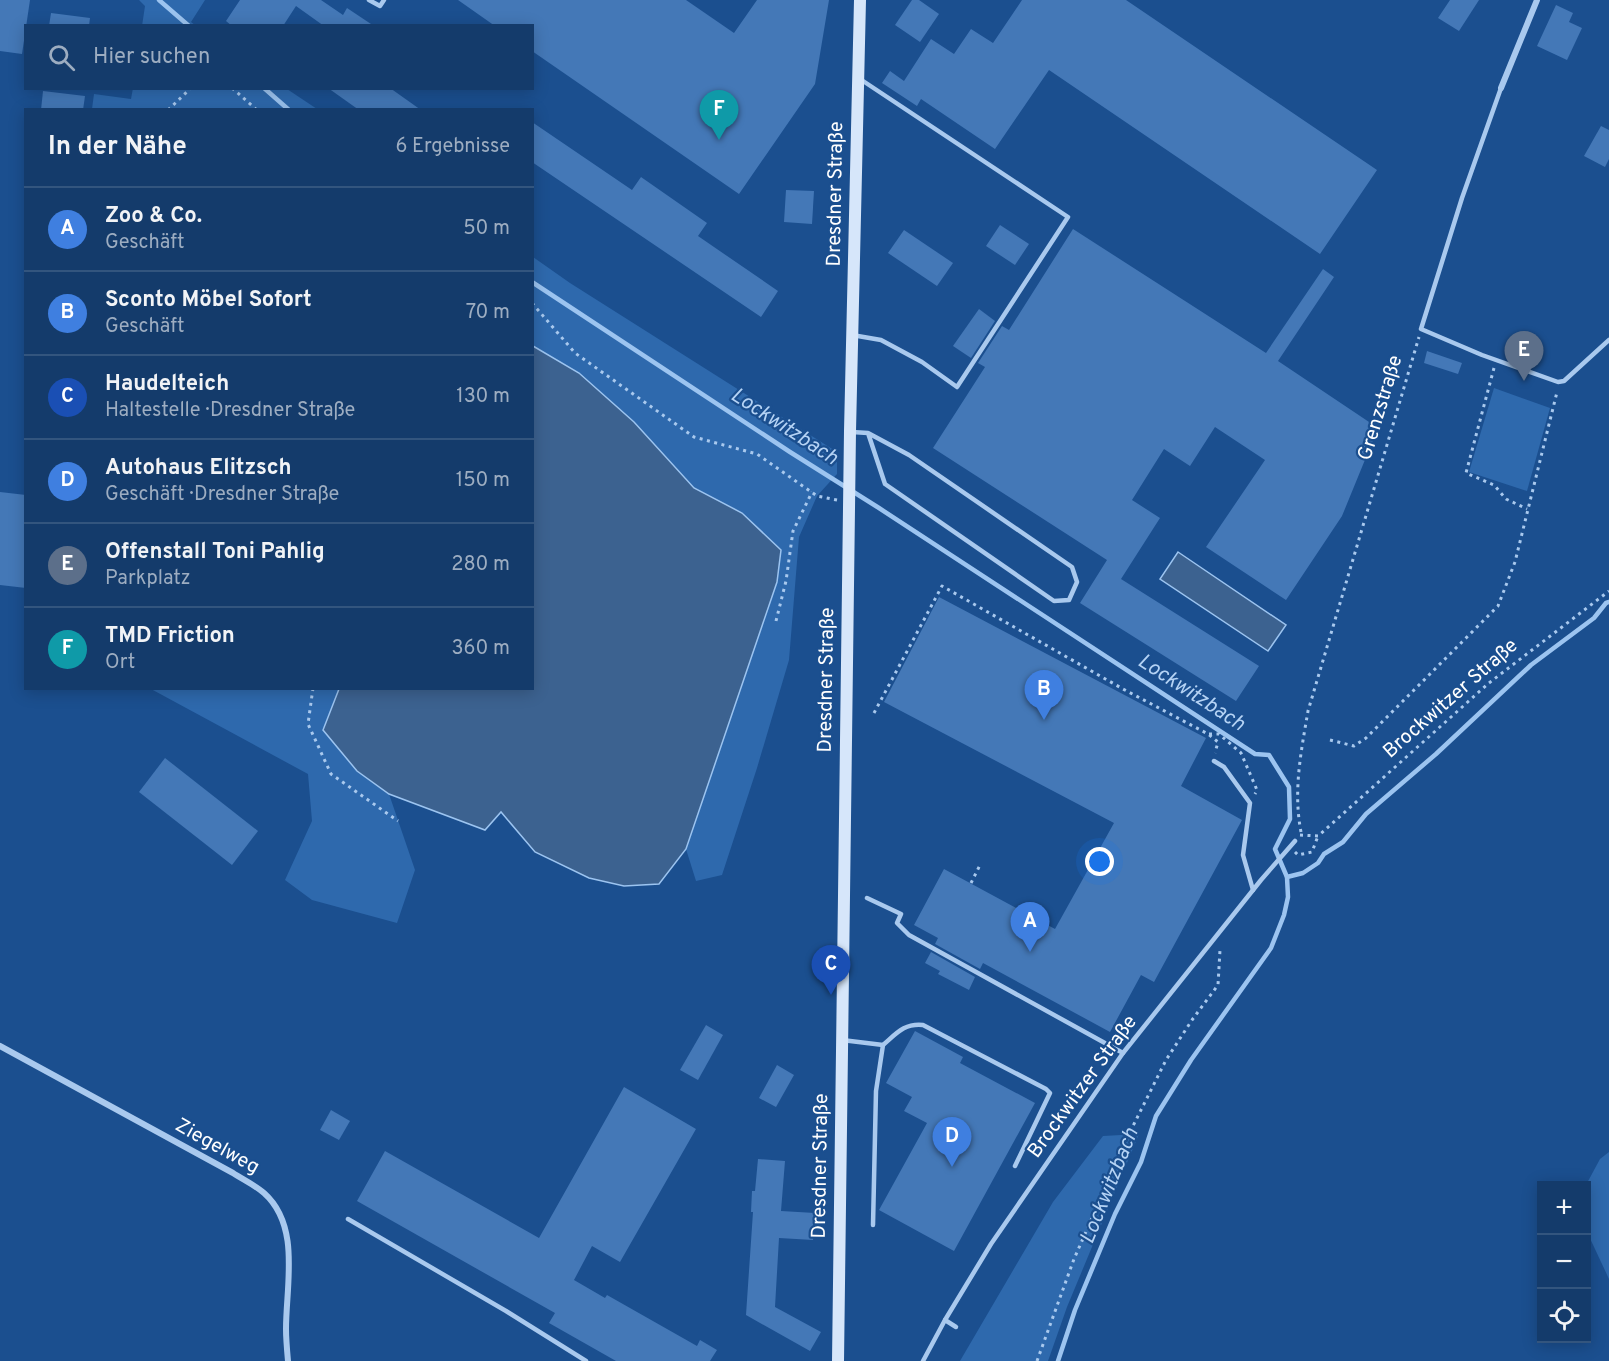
<!DOCTYPE html>
<html lang="de">
<meta charset="utf-8">
<style>
:root{--surface:#143b6b;--page:#1d4271;--text:#f1f3f6;--muted:#9dadc1;--line:#33557e;--accent:#ffd166}
body{margin:0;font-family:Overpass,sans-serif;background:var(--page);color:var(--text)}
.controls{position:absolute;right:18px;bottom:18px;display:grid;overflow:hidden;border-radius:0px;box-shadow:0 3px 15px #0003}
.controls button{width:54px;height:54px;display:grid;place-items:center;padding:0;border:0;border-bottom:2px solid var(--line);background:var(--surface);color:var(--text);font:30px sans-serif}
.you{position:absolute;left:1100px;top:862px;width:21px;height:21px;margin:-15px;border:4px solid #fff;border-radius:50%;background:#1a73e8;box-shadow:0 0 0 9px #1a73e833}
.badge{display:grid;place-items:center;width:39px;height:39px;border-radius:50%;background:var(--accent);color:#fff;font-size:20px;font-weight:700}
.pin{position:absolute;translate:-50% -50px;filter:drop-shadow(0 2px 3px #0008)}
.pin::after{content:'';position:absolute;top:32px;width:21px;height:18px;background:inherit;clip-path:polygon(0 0,100% 0,50% 100%)}
.list{margin:0;padding:0;list-style:none}
h2{display:flex;justify-content:space-between;align-items:center;height:78px;margin:0;padding:0 24px;font-size:26px}
h2 small{font-size:20px;font-weight:400;color:var(--muted)}
.list li{display:grid;grid-template-columns:39px 1fr auto;gap:18px;align-items:center;box-sizing:border-box;height:84px;padding:0 24px;border-top:2px solid var(--line)}
.list b{display:block;font-size:22px;white-space:nowrap}
.list p{margin:0;font-size:20px;white-space:nowrap;color:var(--muted)}
.list em{font-size:20px;font-style:normal;color:var(--muted)}
.icon{flex:none;width:33px;height:33px;fill:none;stroke:currentColor;stroke-width:2;stroke-linecap:round;stroke-linejoin:round}
.map{position:relative;flex:none;width:1609px;height:1361px;overflow:hidden}
.search{position:absolute;background:var(--surface);box-shadow:0 3px 15px #0003;left:24px;top:24px;width:510px;height:66px;display:flex;align-items:center;gap:15px;box-sizing:border-box;padding:0 21px;border-radius:0px;color:var(--muted);font-size:22px}
.panel{position:absolute;background:var(--surface);box-shadow:0 3px 15px #0003;left:24px;top:108px;width:510px;height:582px;border-radius:0px}
.map>svg:first-child{display:block}
.green{fill:#2e69ad}
.water{fill:#3c6290;stroke:#9cc4f0;stroke-width:1.5}
.lines{fill:none;stroke-linecap:round;stroke-linejoin:round}
.stream{stroke:#9cc4f0;stroke-width:4.5}
.building{fill:#4478b7}
.path{stroke:#a9c9ee;stroke-width:3;stroke-dasharray:3 4.5;stroke-linecap:butt}
.service{stroke:#a9c9ee;stroke-width:4.5}
.minor{stroke:#a9c9ee;stroke-width:6}
.secondary{stroke:#d6e6fa;stroke-width:12}
.labels{text-anchor:middle;dominant-baseline:central;stroke-width:4.5;stroke-linejoin:round;paint-order:stroke}
.street-label{font-size:20px;fill:#fff;stroke:#1b4f8f}
.water-label{font-size:21px;font-style:italic;fill:#b5d3f5;stroke:#1b4f8f}
</style>
<div class="map">
<svg width="1609" height="1361" viewBox="0 0 1609 1361">
<rect width="100%" height="100%" fill="#1b4f8f"/>
<!-- green -->
<g class="green">
<polygon points="139,0 205,0 191,22 195,25 142,26 145,6"/>
<polygon points="133,88 287,89 317,109 92,109 94,94 131,99"/>
<polygon points="533,257 570,283 837,452 837,474 817,496 799,537 789,660 757,768 722,875 696,881 686,849 777,582 781,550 742,513 694,488 634,422 579,373 533,346"/>
<polygon points="1494,388 1550,408 1527,491 1469,472"/>
<polygon points="151,689 339,689 323,730 357,771 389,794 415,870 397,923 312,900 285,880 312,821 308,774"/>
<polygon points="1139,1134 1067,1307 1048,1361 960,1361 1053,1202 1103,1136"/>
<polygon points="1609,1152 1609,1279 1587,1232 1586,1185 1600,1159"/>
</g>
<!-- water -->
<g class="water">
<polygon points="533,346 579,373 634,422 694,488 742,513 781,550 777,582 686,849 659,884 624,886 589,878 535,852 501,812 485,830 389,794 357,771 323,730 339,689 532,688"/>
<polygon points="1178,552 1286,625 1268,651 1160,579"/>
</g>
<g class="lines">
<!-- stream -->
<g class="stream">
<polyline points="159,0 189,26"/>
<polyline points="264,88 289,110"/>
<polyline points="532,282 790,452 879,508 1255,754 1269,755 1289,787 1290,819 1275,849 1287,877 1288,897 1284,915 1271,948 1191,1060 1156,1116 1141,1162 1115,1214 1075,1310 1058,1361"/>
<polyline points="1287,877 1303,873 1318,863 1324,854 1343,842 1366,814 1436,754 1531,665 1594,618 1606,603 1609,602"/>
</g>
</g>
<!-- building -->
<g class="building">
<polygon points="0,0 30,0 22,54 0,51"/>
<polygon points="240,0 321,0 343,15 347,8 374,26 324,26 296,6 283,26 232,26 226,21"/>
<polygon points="458,0 686,0 734,33 757,0 829,0 815,84 739,194 532,51 532,26 495,26"/>
<polygon points="912,0 919,0 939,14 920,42 895,25"/>
<polygon points="1022,0 1126,0 1377,170 1320,254 1049,70 995,149 921,99 917,106 882,83 890,71 904,81 931,39 954,54 971,29 993,43"/>
<polygon points="1450,0 1479,0 1459,31 1438,18"/>
<polygon points="1556,5 1573,13 1569,22 1582,28 1567,60 1537,46"/>
<polygon points="51,13 90,18 89,26 49,26"/>
<polygon points="328,88 390,88 421,110 359,110"/>
<polygon points="43,91 85,96 83,110 41,110"/>
<polygon points="532,122 632,190 641,177 707,223 698,236 778,291 761,317 532,162"/>
<polygon points="1601,126 1609,130 1609,159 1605,167 1584,156"/>
<polygon points="786,190 814,191 812,224 784,222"/>
<polygon points="1000,225 1029,244 1015,265 986,246"/>
<polygon points="1073,229 1266,353 1323,269 1334,277 1278,361 1378,428 1342,516 1286,600 1206,547 1265,460 1215,427 1190,466 1164,449 1132,500 1160,518 1121,579 1259,666 1236,701 1080,603 1107,560 933,448 985,367 978,363 1002,326 1009,330"/>
<polygon points="904,230 953,263 937,286 888,253"/>
<polygon points="979,309 995,321 971,358 953,346"/>
<polygon points="1427,351 1462,363 1458,374 1424,363"/>
<polygon points="0,492 26,495 26,588 0,585"/>
<polygon points="939,597 1206,738 1181,786 1242,820 1154,982 1141,975 1110,1032 983,963 980,969 935,944 938,938 914,925 944,869 1055,929 1114,823 884,702"/>
<polygon points="165,758 258,831 232,865 139,792"/>
<polygon points="931,952 975,977 969,990 938,974 940,971 925,963"/>
<polygon points="706,1025 723,1035 698,1080 680,1070"/>
<polygon points="915,1031 963,1057 960,1063 1035,1103 954,1251 879,1210 927,1123 904,1111 912,1097 886,1083"/>
<polygon points="777,1065 794,1075 776,1107 759,1098"/>
<polygon points="624,1087 696,1129 620,1262 592,1246 574,1280 605,1298 607,1295 697,1346 700,1340 717,1350 710,1361 616,1361 549,1323 555,1313 357,1201 385,1151 539,1238"/>
<polygon points="331,1110 350,1121 339,1140 320,1130"/>
<polygon points="758,1159 785,1161 781,1211 815,1213 813,1240 779,1238 775,1307 821,1332 810,1351 746,1315 753,1212 751,1212 752,1191 755,1191"/>
</g>
<g class="lines">
<!-- path -->
<g class="path">
<polyline points="232,88 257,110"/>
<polyline points="168,110 191,88"/>
<polyline points="532,303 575,353 694,437 757,454 817,496 837,500"/>
<polyline points="1494,368 1466,473 1494,485 1506,499 1527,509"/>
<polyline points="776,621 786,581 793,531 812,492"/>
<polyline points="313,688 308,724 331,774 398,821"/>
<polyline points="874,713 942,586 1123,689 1208,734 1218,742 1215,753"/>
<polyline points="1209,734 1219,734 1241,753 1257,790 1255,794"/>
<polyline points="1330,740 1354,746 1366,738 1498,606 1515,562 1557,392"/>
<path d="M1301,832C1293,791 1301,752 1308,711L1419,337"/>
<polyline points="1300,835 1318,836 1489,683 1609,591"/>
<polyline points="1295,852 1298,855 1312,852 1318,836"/>
<polyline points="971,883 981,863"/>
<polyline points="1037,1361 1074,1259 1129,1134 1166,1060 1192,1020 1218,985 1220,950"/>
</g>
<!-- service -->
<g class="service">
<polyline points="369,0 380,6 384,0"/>
<polyline points="1501,88 1462,198 1421,329 1482,355 1558,382 1564,381 1609,340"/>
<polyline points="852,335 881,340 922,362 957,387 1068,217 860,79"/>
<polyline points="852,432 868,433 909,455 1072,567 1077,582 1069,600 1054,601 885,484 868,433"/>
<polyline points="1214,761 1224,767 1250,803 1243,855 1253,890"/>
<polyline points="867,898 901,914 897,923 909,935 1123,1053"/>
<path d="M842,1040L883,1045C896,1034 904,1023 923,1025L1046,1089L1050,1093L1015,1166"/>
<polyline points="348,1219 506,1311 586,1361"/>
<polyline points="873,1225 876,1091 883,1045"/>
<polyline points="945,1320 956,1327"/>
<polyline points="923,1361 945,1320 991,1244 1123,1053 1261,880 1295,841"/>
</g>
<!-- minor -->
<g class="minor">
<polyline points="1501,88 1537,0"/>
<path d="M0,1046L233,1173C242,1179 255,1185 264,1193C301,1226 286,1285 286,1329C286,1339 287,1350 288,1361"/>
</g>
<!-- secondary -->
<polyline class="secondary" points="838,1361 850,431 860,0"/>
</g>
<g class="labels">
<!-- street labels -->
<g class="street-label">
<text transform="translate(836 194) rotate(-89)">Dresdner Straße</text>
<text transform="translate(1381 408) rotate(-73)">Grenzstraße</text>
<text transform="translate(827 680) rotate(-89)">Dresdner Straße</text>
<text transform="translate(1451 699) rotate(-41)">Brockwitzer Straße</text>
<text transform="translate(1083 1087) rotate(-54)">Brockwitzer Straße</text>
<text transform="translate(217 1147) rotate(29)">Ziegelweg</text>
<text transform="translate(821 1166) rotate(-89)">Dresdner Straße</text>
</g>
<!-- water labels -->
<g class="water-label">
<text transform="translate(784 427) rotate(33)">Lockwitzbach</text>
<text transform="translate(1191 693) rotate(33)">Lockwitzbach</text>
<text transform="translate(1110 1186) rotate(-68)">Lockwitzbach</text>
</g>
</g>
</svg>
<div class="controls">
<button>+</button>
<button>−</button>
<button><svg class="icon" aria-label="locate" viewBox="0 0 24 24"><circle cx="12" cy="12" r="6"/><path d="M12 2v4M12 18v4M2 12h4M18 12h4"/></svg></button>
</div>
<div class="you"></div>
<div class="pin badge" style="left:1030px;top:952px;background:#3f7fe0">A</div>
<div class="pin badge" style="left:1044px;top:720px;background:#3f7fe0">B</div>
<div class="pin badge" style="left:831px;top:995px;background:#1a4fb4">C</div>
<div class="pin badge" style="left:952px;top:1167px;background:#3f7fe0">D</div>
<div class="pin badge" style="left:1524px;top:381px;background:#5c6f8a">E</div>
<div class="pin badge" style="left:719px;top:140px;background:#0f9aa8">F</div>
<div class="search"><svg class="icon" aria-label="search" viewBox="0 0 24 24"><circle cx="10" cy="10" r="6"/><path d="M15 15l6 6"/></svg>Hier suchen</div>
<section class="panel">
<h2>In der Nähe<small>6 Ergebnisse</small></h2>
<ul class="list">
<li><span class="badge" style="background:#3f7fe0">A</span><div><b>Zoo &amp; Co.</b><p>Geschäft</p></div><em>50 m</em></li>
<li><span class="badge" style="background:#3f7fe0">B</span><div><b>Sconto Möbel Sofort</b><p>Geschäft</p></div><em>70 m</em></li>
<li><span class="badge" style="background:#1a4fb4">C</span><div><b>Haudelteich</b><p>Haltestelle · Dresdner Straße</p></div><em>130 m</em></li>
<li><span class="badge" style="background:#3f7fe0">D</span><div><b>Autohaus Elitzsch</b><p>Geschäft · Dresdner Straße</p></div><em>150 m</em></li>
<li><span class="badge" style="background:#5c6f8a">E</span><div><b>Offenstall Toni Pahlig</b><p>Parkplatz</p></div><em>280 m</em></li>
<li><span class="badge" style="background:#0f9aa8">F</span><div><b>TMD Friction</b><p>Ort</p></div><em>360 m</em></li>
</ul>
</section>
</div>
